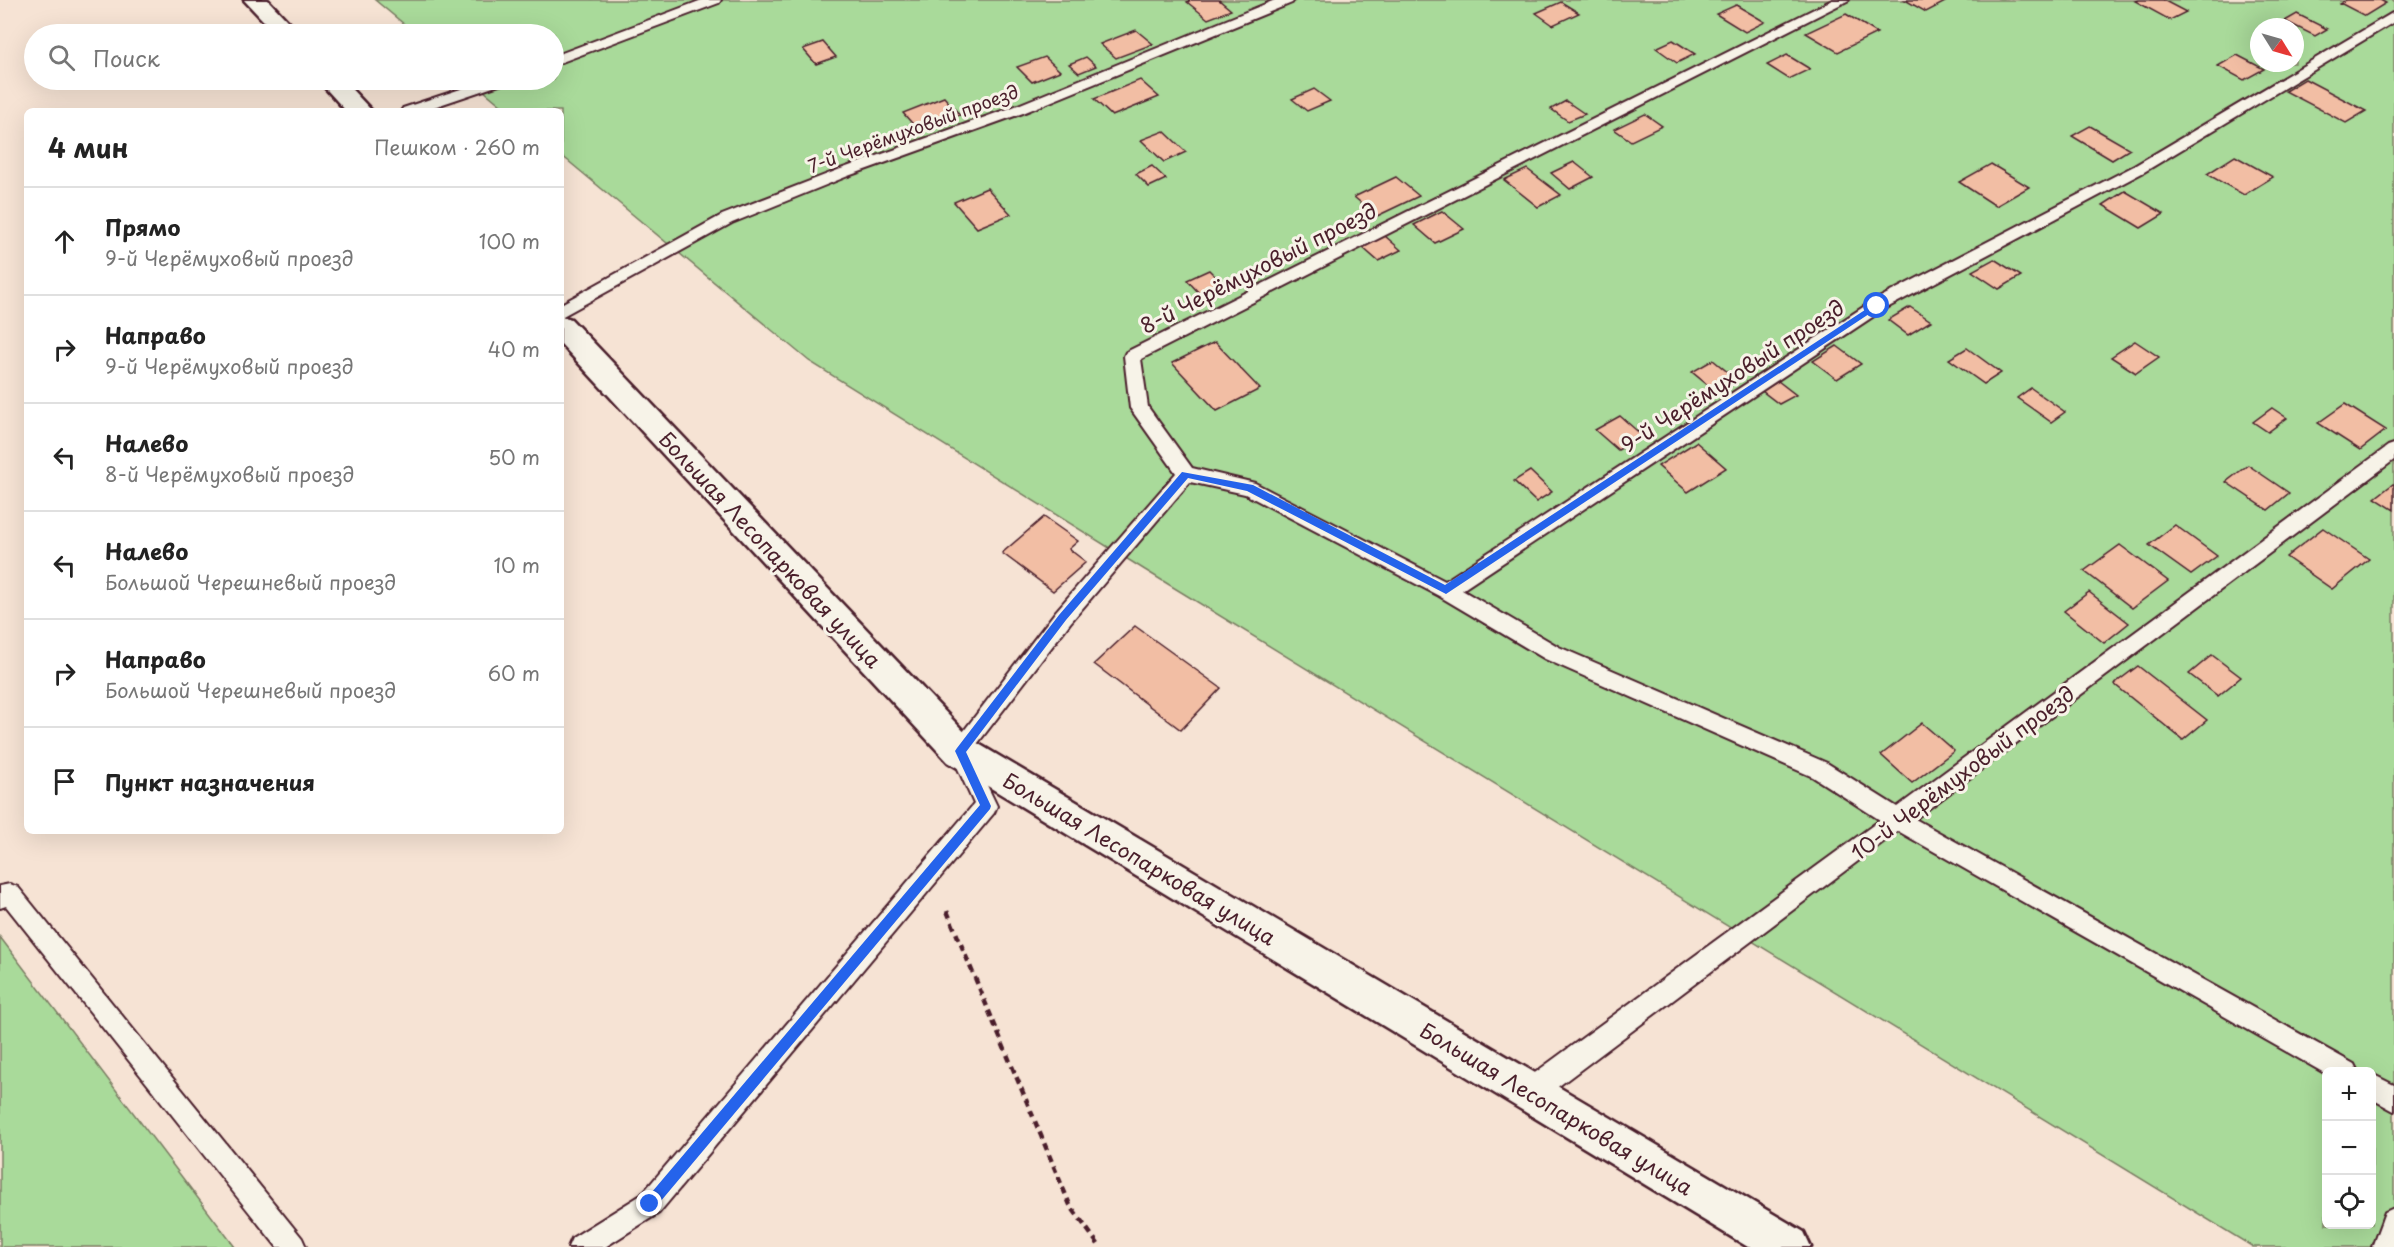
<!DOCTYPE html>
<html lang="ru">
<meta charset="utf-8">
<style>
:root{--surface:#fff;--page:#f2f2f2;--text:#222;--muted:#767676;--line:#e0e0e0}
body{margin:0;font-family:"Playpen Sans",sans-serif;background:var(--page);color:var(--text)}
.controls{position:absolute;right:18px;bottom:18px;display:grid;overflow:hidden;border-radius:9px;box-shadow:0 6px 24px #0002}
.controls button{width:54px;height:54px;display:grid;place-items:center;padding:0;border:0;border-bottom:2px solid var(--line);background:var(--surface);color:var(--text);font:30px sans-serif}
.compass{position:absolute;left:2250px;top:18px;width:54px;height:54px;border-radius:50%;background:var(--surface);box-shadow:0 6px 24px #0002;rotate:127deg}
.stop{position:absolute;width:18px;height:18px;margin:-14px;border:4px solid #2563eb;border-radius:50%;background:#fff}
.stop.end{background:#2563eb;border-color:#fff;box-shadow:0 2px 6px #0008}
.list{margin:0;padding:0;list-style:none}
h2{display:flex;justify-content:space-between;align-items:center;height:78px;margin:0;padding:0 24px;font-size:26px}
h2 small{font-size:20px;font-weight:400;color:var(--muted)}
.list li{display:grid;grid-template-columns:39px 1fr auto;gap:18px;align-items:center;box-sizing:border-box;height:108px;padding:0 24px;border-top:2px solid var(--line)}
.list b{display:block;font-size:22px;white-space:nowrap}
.list p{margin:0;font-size:20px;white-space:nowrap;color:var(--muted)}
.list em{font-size:20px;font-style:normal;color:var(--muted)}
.icon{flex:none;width:33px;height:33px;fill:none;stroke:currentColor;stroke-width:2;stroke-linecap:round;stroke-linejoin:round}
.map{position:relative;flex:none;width:2394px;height:1247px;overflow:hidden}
.search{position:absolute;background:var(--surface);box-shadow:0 6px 24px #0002;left:24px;top:24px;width:540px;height:66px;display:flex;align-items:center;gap:15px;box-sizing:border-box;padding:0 21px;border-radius:33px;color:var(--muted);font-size:22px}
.panel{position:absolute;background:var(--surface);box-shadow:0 6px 24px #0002;left:24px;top:108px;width:540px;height:726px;border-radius:9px}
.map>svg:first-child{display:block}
.green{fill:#a9da9a;stroke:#7a7c62;stroke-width:1.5;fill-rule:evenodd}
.building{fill:#f2bea4;stroke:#4a1f2b;stroke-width:1.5}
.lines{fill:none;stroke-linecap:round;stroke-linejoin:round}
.lane-casing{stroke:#4a1f2b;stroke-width:4}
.secondary-casing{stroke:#4a1f2b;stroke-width:5}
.path{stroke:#4a1f2b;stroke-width:4.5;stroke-dasharray:7 5;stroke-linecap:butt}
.lane{fill:#f7f3e8;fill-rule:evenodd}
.secondary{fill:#f7f3e8;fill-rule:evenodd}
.route{fill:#2563eb}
.labels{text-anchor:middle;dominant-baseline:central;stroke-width:6;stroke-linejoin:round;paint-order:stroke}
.far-street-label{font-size:18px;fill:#4a1f2b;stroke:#f7f3e8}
.street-label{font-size:21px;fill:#4a1f2b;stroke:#f7f3e8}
</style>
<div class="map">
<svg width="2394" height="1247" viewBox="0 0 2394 1247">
<rect width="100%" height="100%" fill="#f6e3d4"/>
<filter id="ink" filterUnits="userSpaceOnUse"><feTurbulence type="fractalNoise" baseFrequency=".0167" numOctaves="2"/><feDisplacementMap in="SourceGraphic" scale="12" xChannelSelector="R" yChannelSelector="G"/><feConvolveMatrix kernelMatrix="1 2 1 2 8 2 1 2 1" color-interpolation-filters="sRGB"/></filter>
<g filter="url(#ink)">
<!-- green -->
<g class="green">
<path d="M375,0H2394V1247H2253L1145,570L809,361L561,155V111H508L471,80H554V34H416ZM2259,27H2295V63H2259ZM2326,1072H2372V1224H2326Z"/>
<polygon points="0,937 235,1247 0,1247"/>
</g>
<!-- building -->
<g class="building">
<polygon points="1191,0 1219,0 1231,10 1208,19 1187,2"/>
<polygon points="1905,0 1945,0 1947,1 1926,12"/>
<polygon points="2138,0 2163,0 2186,12 2170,20 2135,1"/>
<polygon points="2346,0 2380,0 2386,3 2365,16 2340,3"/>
<polygon points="1561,2 1579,13 1553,25 1536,13"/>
<polygon points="1736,5 1765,22 1745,32 1716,14"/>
<polygon points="1846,14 1877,33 1838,52 1806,33"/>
<polygon points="2297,14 2327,29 2315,36 2285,21"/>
<polygon points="1136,30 1153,44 1116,58 1100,44"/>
<polygon points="1673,40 1695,54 1677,63 1656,48"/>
<polygon points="823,42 836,57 816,64 803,49"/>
<polygon points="1787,55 1810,69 1789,79 1767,65"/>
<polygon points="2237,55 2264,69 2244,80 2218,66"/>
<polygon points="1045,57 1060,71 1032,82 1017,67"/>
<polygon points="1086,57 1096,66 1079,73 1069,64"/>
<polygon points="2305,79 2366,111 2346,123 2285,91"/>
<polygon points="1140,80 1159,97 1112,116 1094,99"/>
<polygon points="1314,89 1330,101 1307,111 1292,99"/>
<polygon points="944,97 960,115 919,131 903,113"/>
<polygon points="1566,101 1585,114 1568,121 1551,109"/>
<polygon points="1645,114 1662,126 1631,141 1614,129"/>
<polygon points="2090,126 2130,149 2112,160 2072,136"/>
<polygon points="1164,131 1186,152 1164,162 1141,140"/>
<polygon points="2235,156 2273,177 2244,195 2207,174"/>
<polygon points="1574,162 1593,177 1570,189 1551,173"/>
<polygon points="1991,164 2029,187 1996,206 1959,182"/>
<polygon points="1152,166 1166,179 1149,187 1136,174"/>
<polygon points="1527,169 1561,195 1538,207 1504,180"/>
<polygon points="1396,177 1419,196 1377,216 1354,197"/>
<polygon points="987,188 1011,214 977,228 954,202"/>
<polygon points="2125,191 2164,214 2141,228 2103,205"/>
<polygon points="1442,211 1464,229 1435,243 1414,225"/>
<polygon points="1385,236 1401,250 1378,261 1362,247"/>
<polygon points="1994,259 2021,276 1999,289 1972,271"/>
<polygon points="1209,270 1223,284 1201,295 1187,280"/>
<polygon points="1910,307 1931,321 1908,335 1888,320"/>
<polygon points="2135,341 2159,357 2136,373 2111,357"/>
<polygon points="1215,342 1260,389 1217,411 1172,363"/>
<polygon points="1837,346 1861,364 1837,379 1813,361"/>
<polygon points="1967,348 2001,373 1984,384 1949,359"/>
<polygon points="1713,360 1736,379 1715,391 1692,372"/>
<polygon points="1778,381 1796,395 1779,404 1762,391"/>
<polygon points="2031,388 2065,412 2051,422 2017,398"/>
<polygon points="2345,404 2386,430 2360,450 2318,423"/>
<polygon points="2272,408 2287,418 2268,432 2253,422"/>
<polygon points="1620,416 1643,436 1618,450 1595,430"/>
<polygon points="1696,442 1726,468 1688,492 1658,466"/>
<polygon points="2248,465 2289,493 2268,510 2226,482"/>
<polygon points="1530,471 1552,492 1536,502 1514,481"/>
<polygon points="2393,484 2394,484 2394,510 2375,498"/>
<polygon points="1044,517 1078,541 1069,549 1086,562 1053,591 1002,553"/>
<polygon points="2175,525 2217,556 2191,575 2149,545"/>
<polygon points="2323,528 2369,559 2332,589 2286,557"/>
<polygon points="2120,545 2168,581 2132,608 2084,571"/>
<polygon points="2089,592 2129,623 2104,643 2064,611"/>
<polygon points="1135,626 1221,688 1181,730 1094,664"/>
<polygon points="2212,655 2241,677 2218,696 2189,674"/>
<polygon points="2138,666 2207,720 2183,740 2114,684"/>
<polygon points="1922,723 1954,751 1912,783 1881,755"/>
</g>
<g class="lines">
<!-- lane casing -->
<g class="lane-casing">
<g id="lane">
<polygon points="702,0 721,0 719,3 554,65 554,56"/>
<polygon points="1275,0 1294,0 1292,3 1023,113 848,176 732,223 561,317 561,304 722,215 838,170 1013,107"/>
<polygon points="1832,0 1849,0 1141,359 1148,407 1192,468 1255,483 1445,581 1871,302 2134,166 2394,12 2394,22 2144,172 1883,310 1462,590 1559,647 1827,763 1897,807 2388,446 2394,444 2394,460 1915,819 2354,1064 2358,1072 2326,1072 2326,1074 1898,831 1539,1101 1530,1104 1521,1101 1518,1092 1521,1083 1880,820 1813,777 1545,659 1439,596 1245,494 1190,482 1070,623 971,752 997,806 994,813 659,1213 605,1247 568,1247 572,1238 641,1195 974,804 950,751 953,745 1056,611 1176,473 1130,408 1124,356 1126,352"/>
<polygon points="488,80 507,80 505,83 422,111 401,111 403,108"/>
<polygon points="10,884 18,887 302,1238 306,1247 277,1247 6,906 0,908 0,886"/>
<polygon points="2372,1074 2394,1085 2394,1111 2372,1099"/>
<polygon points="2394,1208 2394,1247 2372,1247 2385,1212"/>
</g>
</g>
<!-- secondary casing -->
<g class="secondary-casing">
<g id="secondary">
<polygon points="244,0 268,0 300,34 276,34"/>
<polygon points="318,80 343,80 372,111 346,111"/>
<polygon points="561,316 571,319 972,740 1804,1232 1811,1247 1748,1247 948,762 561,344"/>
</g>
</g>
<!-- path -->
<polyline class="path" points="947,911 1070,1205 1100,1247"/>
<!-- lane -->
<use href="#lane" class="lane"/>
<!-- secondary -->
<use href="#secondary" class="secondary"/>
</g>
</g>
<!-- route -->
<polygon class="route" points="1874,304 1881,306 1446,594 1247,491 1188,478 1066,620 966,752 991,806 990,809 655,1208 650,1210 646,1208 644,1204 646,1199 980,805 955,751 957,748 1059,615 1182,472 1253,485 1445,585"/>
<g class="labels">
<!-- far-street labels -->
<g class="far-street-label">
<text transform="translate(913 128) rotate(-20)">7-й Черёмуховый проезд</text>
</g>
<!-- street labels -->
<g class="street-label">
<text transform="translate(1258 267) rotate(-27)">8-й Черёмуховый проезд</text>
<text transform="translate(1732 375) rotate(-33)">9-й Черёмуховый проезд</text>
<text transform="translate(771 549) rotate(47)">Большая Лесопарковая улица</text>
<text transform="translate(1962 772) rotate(-37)">10-й Черёмуховый проезд</text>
<text transform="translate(1140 858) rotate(31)">Большая Лесопарковая улица</text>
<text transform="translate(1557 1108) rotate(31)">Большая Лесопарковая улица</text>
</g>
</g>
</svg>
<div class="controls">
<button>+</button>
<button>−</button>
<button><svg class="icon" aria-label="locate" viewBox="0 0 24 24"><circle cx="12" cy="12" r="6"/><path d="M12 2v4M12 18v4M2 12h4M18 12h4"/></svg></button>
</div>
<svg class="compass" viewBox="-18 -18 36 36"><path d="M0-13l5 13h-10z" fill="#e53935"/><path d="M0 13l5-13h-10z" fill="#767676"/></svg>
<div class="stop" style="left:1877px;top:306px"></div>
<div class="stop end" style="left:650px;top:1204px"></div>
<div class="search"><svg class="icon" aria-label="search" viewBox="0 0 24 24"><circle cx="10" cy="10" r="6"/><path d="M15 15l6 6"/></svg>Поиск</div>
<section class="panel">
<h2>4 мин<small>Пешком · 260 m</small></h2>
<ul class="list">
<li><svg class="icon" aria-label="ahead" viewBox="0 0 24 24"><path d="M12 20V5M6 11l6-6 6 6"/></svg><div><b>Прямо</b><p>9-й Черёмуховый проезд</p></div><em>100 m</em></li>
<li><svg class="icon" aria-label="right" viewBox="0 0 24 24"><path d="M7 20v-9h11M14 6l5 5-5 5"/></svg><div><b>Направо</b><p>9-й Черёмуховый проезд</p></div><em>40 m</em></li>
<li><svg class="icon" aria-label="left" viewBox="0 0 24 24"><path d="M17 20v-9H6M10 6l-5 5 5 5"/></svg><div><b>Налево</b><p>8-й Черёмуховый проезд</p></div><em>50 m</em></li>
<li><svg class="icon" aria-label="left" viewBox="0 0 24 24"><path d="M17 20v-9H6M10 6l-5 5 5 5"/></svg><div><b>Налево</b><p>Большой Черешневый проезд</p></div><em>10 m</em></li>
<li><svg class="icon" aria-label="right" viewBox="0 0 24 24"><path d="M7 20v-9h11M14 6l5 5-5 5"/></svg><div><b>Направо</b><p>Большой Черешневый проезд</p></div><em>60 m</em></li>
<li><svg class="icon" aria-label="arrive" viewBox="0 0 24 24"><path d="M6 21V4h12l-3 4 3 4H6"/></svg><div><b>Пункт назначения</b></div></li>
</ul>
</section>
</div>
